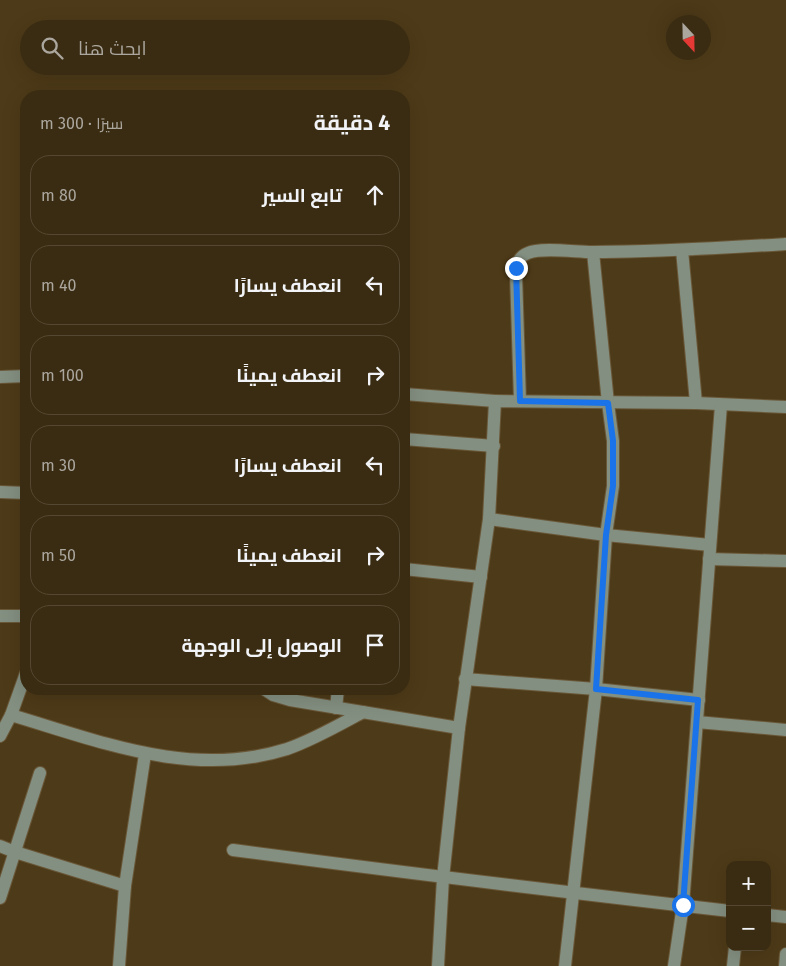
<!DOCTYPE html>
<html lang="ar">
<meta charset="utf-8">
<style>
:root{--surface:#3a2c12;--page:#453820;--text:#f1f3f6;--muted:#aba79f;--line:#544832}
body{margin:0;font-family:"Fira Sans",Cairo,sans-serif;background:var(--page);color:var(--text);direction:rtl}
.controls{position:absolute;right:15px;bottom:15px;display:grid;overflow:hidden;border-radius:10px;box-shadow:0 5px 20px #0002}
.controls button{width:45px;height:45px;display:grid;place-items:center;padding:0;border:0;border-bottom:1px solid var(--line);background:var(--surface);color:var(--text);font:25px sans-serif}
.compass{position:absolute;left:666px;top:15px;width:45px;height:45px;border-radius:50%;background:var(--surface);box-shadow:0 5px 20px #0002;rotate:158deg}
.stop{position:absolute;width:15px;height:15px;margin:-11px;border:4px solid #1a73e8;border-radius:50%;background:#fff}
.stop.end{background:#1a73e8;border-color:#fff;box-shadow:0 1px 5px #0008}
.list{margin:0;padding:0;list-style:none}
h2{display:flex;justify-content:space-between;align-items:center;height:65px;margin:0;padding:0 20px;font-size:21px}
h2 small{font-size:16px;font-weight:400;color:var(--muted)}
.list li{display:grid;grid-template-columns:32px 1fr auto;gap:15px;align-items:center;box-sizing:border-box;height:80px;margin:0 10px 10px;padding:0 10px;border:1px solid var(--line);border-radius:20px}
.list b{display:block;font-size:19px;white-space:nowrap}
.list em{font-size:16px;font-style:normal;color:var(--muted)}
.icon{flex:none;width:28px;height:28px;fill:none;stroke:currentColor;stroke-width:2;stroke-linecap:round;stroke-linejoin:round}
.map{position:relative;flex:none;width:786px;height:966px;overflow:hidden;direction:ltr}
.search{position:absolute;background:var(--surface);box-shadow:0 5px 20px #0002;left:20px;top:20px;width:390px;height:55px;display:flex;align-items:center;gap:12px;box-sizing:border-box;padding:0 18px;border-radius:28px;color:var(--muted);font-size:19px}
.panel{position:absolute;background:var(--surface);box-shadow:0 5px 20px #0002;left:20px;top:90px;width:390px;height:605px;border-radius:20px;direction:rtl}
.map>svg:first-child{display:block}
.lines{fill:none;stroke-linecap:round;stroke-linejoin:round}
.minor-casing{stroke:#695738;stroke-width:14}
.minor{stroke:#838f80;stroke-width:12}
.route{stroke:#1a73e8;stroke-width:6}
</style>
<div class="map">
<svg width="786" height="966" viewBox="0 0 786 966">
<rect width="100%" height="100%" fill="#4d3a18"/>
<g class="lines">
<!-- minor casing -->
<g class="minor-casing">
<g id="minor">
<polyline points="0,377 26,376"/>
<polyline points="404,394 495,401"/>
<path d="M520,401L516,274C516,265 518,257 528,253C541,247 576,252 592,252C657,252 721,248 786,244"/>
<polyline points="696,403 786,407"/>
<polyline points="404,439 494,446"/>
<polyline points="0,492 26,493"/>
<polyline points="489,519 606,535 710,545"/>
<polyline points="709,559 786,561"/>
<polyline points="404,569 481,577"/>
<polyline points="0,616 26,616"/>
<polyline points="465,679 596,689 699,700"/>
<polyline points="264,689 273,695 290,700 459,728"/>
<polyline points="336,708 338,689"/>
<path d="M11,715C102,742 192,779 287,749C313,740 339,725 363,712"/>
<polyline points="697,722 786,730"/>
<polyline points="0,736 11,715 26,673"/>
<polyline points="0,846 15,852 125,886"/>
<path d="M233,850C398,872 564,892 730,911"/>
<polyline points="0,898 40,773"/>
<polyline points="767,915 786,917"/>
<polyline points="119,966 125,886 145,754"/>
<polyline points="438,966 443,878 459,728 489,519 495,401 696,403 682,250"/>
<polyline points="565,966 596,689 606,535 613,486 613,441 608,403 593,252"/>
<polyline points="674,966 683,905 721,405"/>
<polyline points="733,966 735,947"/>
<polyline points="785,966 786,954"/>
</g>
</g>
<!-- minor -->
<use href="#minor" class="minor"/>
</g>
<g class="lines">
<!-- route -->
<polyline class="route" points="516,268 520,401 608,403 613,441 613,486 606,535 596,689 698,700 683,905"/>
</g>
</svg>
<div class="controls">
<button>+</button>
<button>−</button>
</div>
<svg class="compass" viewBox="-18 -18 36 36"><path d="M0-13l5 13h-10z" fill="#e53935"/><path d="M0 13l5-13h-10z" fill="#aba79f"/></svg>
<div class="stop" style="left:683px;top:905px"></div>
<div class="stop end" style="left:516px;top:268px"></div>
<div class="search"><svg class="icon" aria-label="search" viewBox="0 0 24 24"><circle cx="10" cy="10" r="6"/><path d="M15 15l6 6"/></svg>ابحث هنا</div>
<section class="panel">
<h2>4 دقيقة<small>سيرًا · 300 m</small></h2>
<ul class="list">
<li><svg class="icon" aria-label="ahead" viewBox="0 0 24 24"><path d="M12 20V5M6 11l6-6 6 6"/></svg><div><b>تابع السير</b></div><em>80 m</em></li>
<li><svg class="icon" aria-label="left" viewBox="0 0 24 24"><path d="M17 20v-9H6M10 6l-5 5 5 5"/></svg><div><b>انعطف يسارًا</b></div><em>40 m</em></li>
<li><svg class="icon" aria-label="right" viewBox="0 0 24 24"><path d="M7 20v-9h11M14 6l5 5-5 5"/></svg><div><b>انعطف يمينًا</b></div><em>100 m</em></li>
<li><svg class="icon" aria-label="left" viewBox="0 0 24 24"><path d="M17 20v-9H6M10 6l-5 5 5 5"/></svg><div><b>انعطف يسارًا</b></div><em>30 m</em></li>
<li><svg class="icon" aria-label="right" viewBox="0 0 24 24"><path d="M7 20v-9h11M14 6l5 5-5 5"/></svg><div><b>انعطف يمينًا</b></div><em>50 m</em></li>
<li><svg class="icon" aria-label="arrive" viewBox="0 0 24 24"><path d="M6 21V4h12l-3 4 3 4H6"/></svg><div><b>الوصول إلى الوجهة</b></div></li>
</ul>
</section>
</div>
